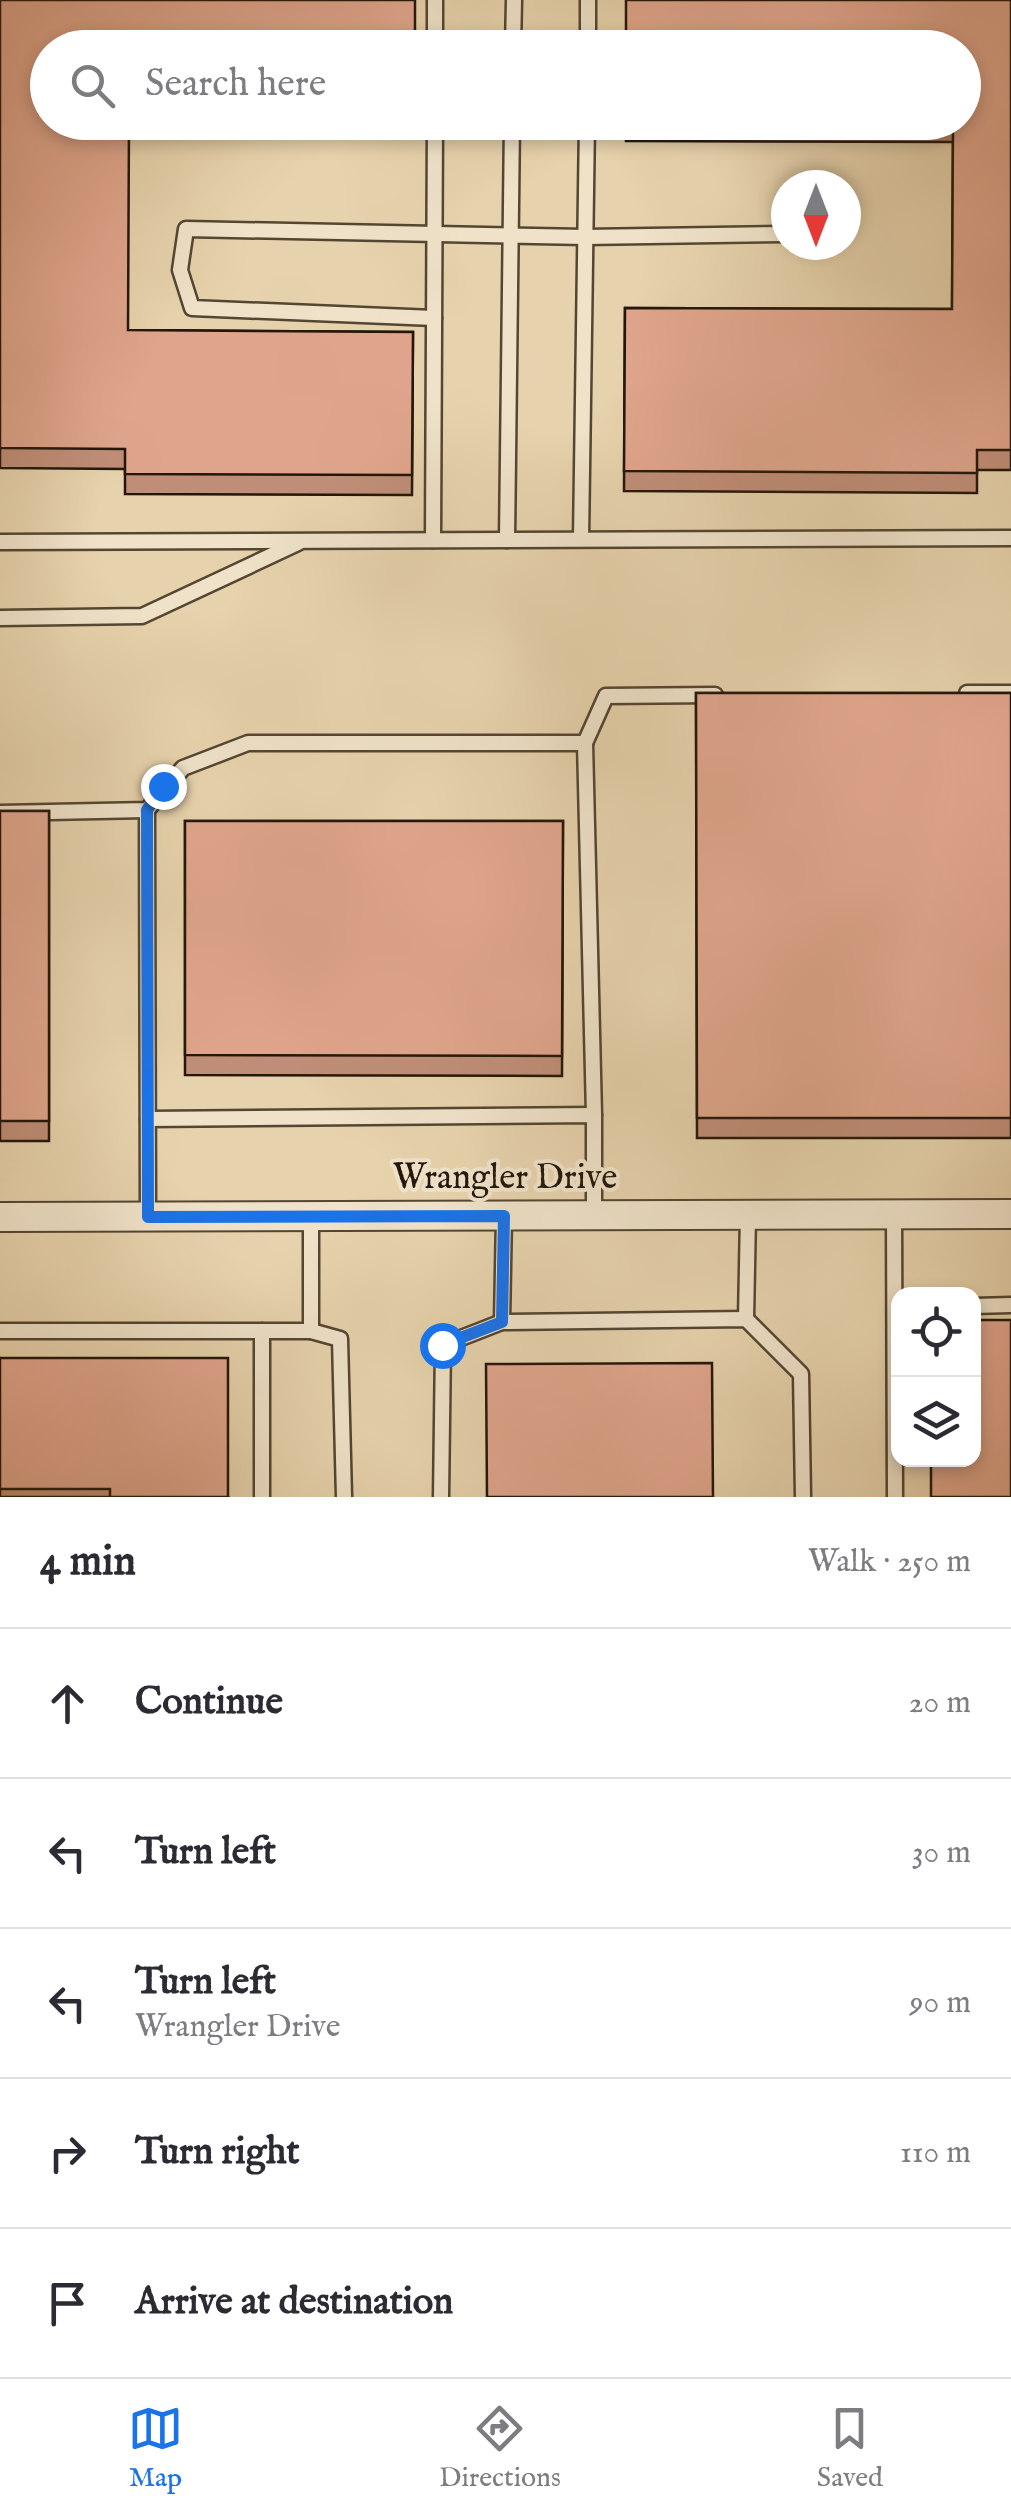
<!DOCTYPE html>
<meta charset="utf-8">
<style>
:root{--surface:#fff;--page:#f2f2f3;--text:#2b2b33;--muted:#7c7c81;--line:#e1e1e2;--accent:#1a73e8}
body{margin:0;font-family:"IM FELL English",serif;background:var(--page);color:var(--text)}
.controls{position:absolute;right:30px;bottom:30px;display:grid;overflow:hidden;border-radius:20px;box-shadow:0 5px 15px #0003}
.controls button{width:90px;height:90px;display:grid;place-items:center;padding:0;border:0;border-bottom:2px solid var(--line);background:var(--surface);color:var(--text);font:50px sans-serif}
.compass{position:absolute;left:771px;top:170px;width:90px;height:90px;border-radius:50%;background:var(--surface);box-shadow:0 5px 15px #0003;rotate:180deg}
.stop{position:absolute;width:30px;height:30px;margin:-22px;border:8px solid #1a73e8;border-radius:50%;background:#fff}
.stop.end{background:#1a73e8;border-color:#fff;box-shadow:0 2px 10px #0008}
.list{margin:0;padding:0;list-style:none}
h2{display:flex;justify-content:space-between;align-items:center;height:130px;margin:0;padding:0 40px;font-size:42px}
h2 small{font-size:32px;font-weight:400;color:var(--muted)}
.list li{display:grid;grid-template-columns:65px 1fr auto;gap:30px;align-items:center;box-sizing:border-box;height:150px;padding:0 40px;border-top:2px solid var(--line)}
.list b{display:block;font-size:38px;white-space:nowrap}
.list p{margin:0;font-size:32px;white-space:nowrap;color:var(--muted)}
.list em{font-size:32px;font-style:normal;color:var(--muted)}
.icon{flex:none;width:55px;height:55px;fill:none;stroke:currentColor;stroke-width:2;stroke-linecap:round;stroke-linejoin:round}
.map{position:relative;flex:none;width:1011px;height:1497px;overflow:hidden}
.search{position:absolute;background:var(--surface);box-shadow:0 5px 15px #0003;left:30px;right:30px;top:30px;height:110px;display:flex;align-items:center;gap:25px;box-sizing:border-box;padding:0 35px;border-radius:55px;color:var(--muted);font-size:38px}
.sheet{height:880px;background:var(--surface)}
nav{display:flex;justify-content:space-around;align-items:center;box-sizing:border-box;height:140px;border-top:2px solid var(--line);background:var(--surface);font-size:28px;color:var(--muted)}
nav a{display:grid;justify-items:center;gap:5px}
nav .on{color:var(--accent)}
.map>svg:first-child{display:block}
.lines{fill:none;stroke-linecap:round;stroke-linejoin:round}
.lane-casing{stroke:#544632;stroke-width:19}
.street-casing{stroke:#544632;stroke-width:32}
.lane{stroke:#efe2c9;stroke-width:14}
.street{stroke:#efe2c9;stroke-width:28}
.wall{fill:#c08e78;stroke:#24170a;stroke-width:2.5}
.building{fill:#dfa58c;stroke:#24170a;stroke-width:2.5}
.route{stroke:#1a73e8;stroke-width:12}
.labels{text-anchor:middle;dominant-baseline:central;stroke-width:8;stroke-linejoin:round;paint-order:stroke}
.street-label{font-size:35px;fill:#24170a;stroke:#efe2c9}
</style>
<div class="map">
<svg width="1011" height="1497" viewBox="0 0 1011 1497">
<rect width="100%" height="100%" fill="#e6d2ac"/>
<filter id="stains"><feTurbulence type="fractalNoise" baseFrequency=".002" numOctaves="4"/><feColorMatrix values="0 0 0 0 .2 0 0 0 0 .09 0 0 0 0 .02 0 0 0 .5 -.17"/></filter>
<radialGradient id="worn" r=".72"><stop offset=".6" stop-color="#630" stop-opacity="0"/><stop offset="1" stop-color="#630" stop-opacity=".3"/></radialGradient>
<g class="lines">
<!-- lane casing -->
<g class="lane-casing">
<g id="lane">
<polyline points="435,48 435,0"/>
<polyline points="513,48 514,0"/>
<polyline points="588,48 588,0"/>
<polyline points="434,318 192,308 180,270 186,229 585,237 786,234"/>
<polyline points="581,539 587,122"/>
<polyline points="433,540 435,122"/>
<polyline points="507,540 512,122"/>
<polyline points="0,542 1011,538"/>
<polyline points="0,618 142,616 298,543"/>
<polyline points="967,693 1011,693"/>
<polyline points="585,743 594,1115"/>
<polyline points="147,810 148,1217"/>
<polyline points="0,813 147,810 183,768 248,743 585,743 606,696 715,695"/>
<polyline points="148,1119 594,1115 594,1215"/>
<polyline points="894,1214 895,1497"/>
<polyline points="311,1216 311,1331 340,1339 344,1497"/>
<polyline points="974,1306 1011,1305"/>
<polyline points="746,1319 748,1215"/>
<polyline points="502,1322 504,1216"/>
<polyline points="0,1331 311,1331"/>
<polyline points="262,1497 262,1331"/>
<polyline points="441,1497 443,1345 502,1322 746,1319 801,1374 803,1497"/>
</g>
</g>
<!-- street casing -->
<g class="street-casing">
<polyline id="street" points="0,1217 1011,1214"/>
</g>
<!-- lane -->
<use href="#lane" class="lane"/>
<!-- street -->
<use href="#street" class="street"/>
</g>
<!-- wall -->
<g class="wall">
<polygon points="0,0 48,48 128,330 413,332 412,495 125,494 125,469 0,468"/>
<polygon points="1011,0 1011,470 977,470 977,493 624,491 625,308 952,309 953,142 626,141 626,122 964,122"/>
<polygon points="696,693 1011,693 1011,1138 697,1138"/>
<rect x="0" y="811" width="49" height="330"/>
<polygon points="185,821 563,821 562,1076 185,1075"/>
<polygon points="0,1358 228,1497 0,1497"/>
</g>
<!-- building -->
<g class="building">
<polygon points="0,0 415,0 415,48 48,48 48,122 129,122 128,330 413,332 412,475 125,474 125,449 0,448"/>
<polygon points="626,0 1011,0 1011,450 977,450 977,473 624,471 625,308 952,309 953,122 964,122 964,48 626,48"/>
<polygon points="696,693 1011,693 1011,1118 697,1118"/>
<rect x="0" y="811" width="49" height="310"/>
<polygon points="185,821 563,821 562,1056 185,1055"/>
<polygon points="974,1320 1011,1320 1011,1497 931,1497 931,1460 974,1460"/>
<polygon points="0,1358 228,1358 228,1497 110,1497 110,1489 0,1489"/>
<polygon points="712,1363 713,1497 487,1497 486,1364"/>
</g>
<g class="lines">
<!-- route -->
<polyline class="route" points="163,786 147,810 148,1217 504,1216 502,1322 442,1345"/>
</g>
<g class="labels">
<!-- street labels -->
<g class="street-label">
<text x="505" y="1178">Wrangler Drive</text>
</g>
</g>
<rect width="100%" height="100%" filter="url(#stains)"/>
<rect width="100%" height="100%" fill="url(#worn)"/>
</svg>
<div class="controls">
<button><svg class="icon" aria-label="locate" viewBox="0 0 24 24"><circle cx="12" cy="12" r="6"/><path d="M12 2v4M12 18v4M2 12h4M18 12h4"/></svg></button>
<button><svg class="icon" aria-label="layers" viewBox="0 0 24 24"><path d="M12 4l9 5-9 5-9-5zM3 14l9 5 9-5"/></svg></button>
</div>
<svg class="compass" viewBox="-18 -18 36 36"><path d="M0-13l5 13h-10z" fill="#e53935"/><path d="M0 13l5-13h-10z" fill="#7c7c81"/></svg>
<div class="stop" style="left:442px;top:1345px"></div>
<div class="stop end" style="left:163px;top:786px"></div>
<div class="search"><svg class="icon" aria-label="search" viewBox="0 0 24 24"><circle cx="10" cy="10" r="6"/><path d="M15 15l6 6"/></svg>Search here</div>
</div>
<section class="sheet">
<h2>4 min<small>Walk · 250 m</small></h2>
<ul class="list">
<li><svg class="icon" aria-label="ahead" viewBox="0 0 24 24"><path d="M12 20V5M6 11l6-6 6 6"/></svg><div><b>Continue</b></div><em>20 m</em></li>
<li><svg class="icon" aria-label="left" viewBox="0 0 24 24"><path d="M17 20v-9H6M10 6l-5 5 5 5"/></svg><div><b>Turn left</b></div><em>30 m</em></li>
<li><svg class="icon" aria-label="left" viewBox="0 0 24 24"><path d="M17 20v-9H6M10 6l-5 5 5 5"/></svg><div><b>Turn left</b><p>Wrangler Drive</p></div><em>90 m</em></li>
<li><svg class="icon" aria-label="right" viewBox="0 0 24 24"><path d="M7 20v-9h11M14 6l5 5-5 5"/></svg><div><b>Turn right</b></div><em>110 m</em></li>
<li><svg class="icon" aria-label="arrive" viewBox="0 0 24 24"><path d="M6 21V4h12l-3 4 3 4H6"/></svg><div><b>Arrive at destination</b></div></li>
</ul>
</section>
<nav>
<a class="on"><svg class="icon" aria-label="map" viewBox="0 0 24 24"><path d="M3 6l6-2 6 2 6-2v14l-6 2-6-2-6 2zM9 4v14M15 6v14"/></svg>Map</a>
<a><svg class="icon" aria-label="directions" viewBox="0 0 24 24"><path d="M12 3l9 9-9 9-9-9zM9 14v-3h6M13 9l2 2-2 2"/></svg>Directions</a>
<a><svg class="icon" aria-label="saved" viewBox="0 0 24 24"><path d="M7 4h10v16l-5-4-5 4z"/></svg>Saved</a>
</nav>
